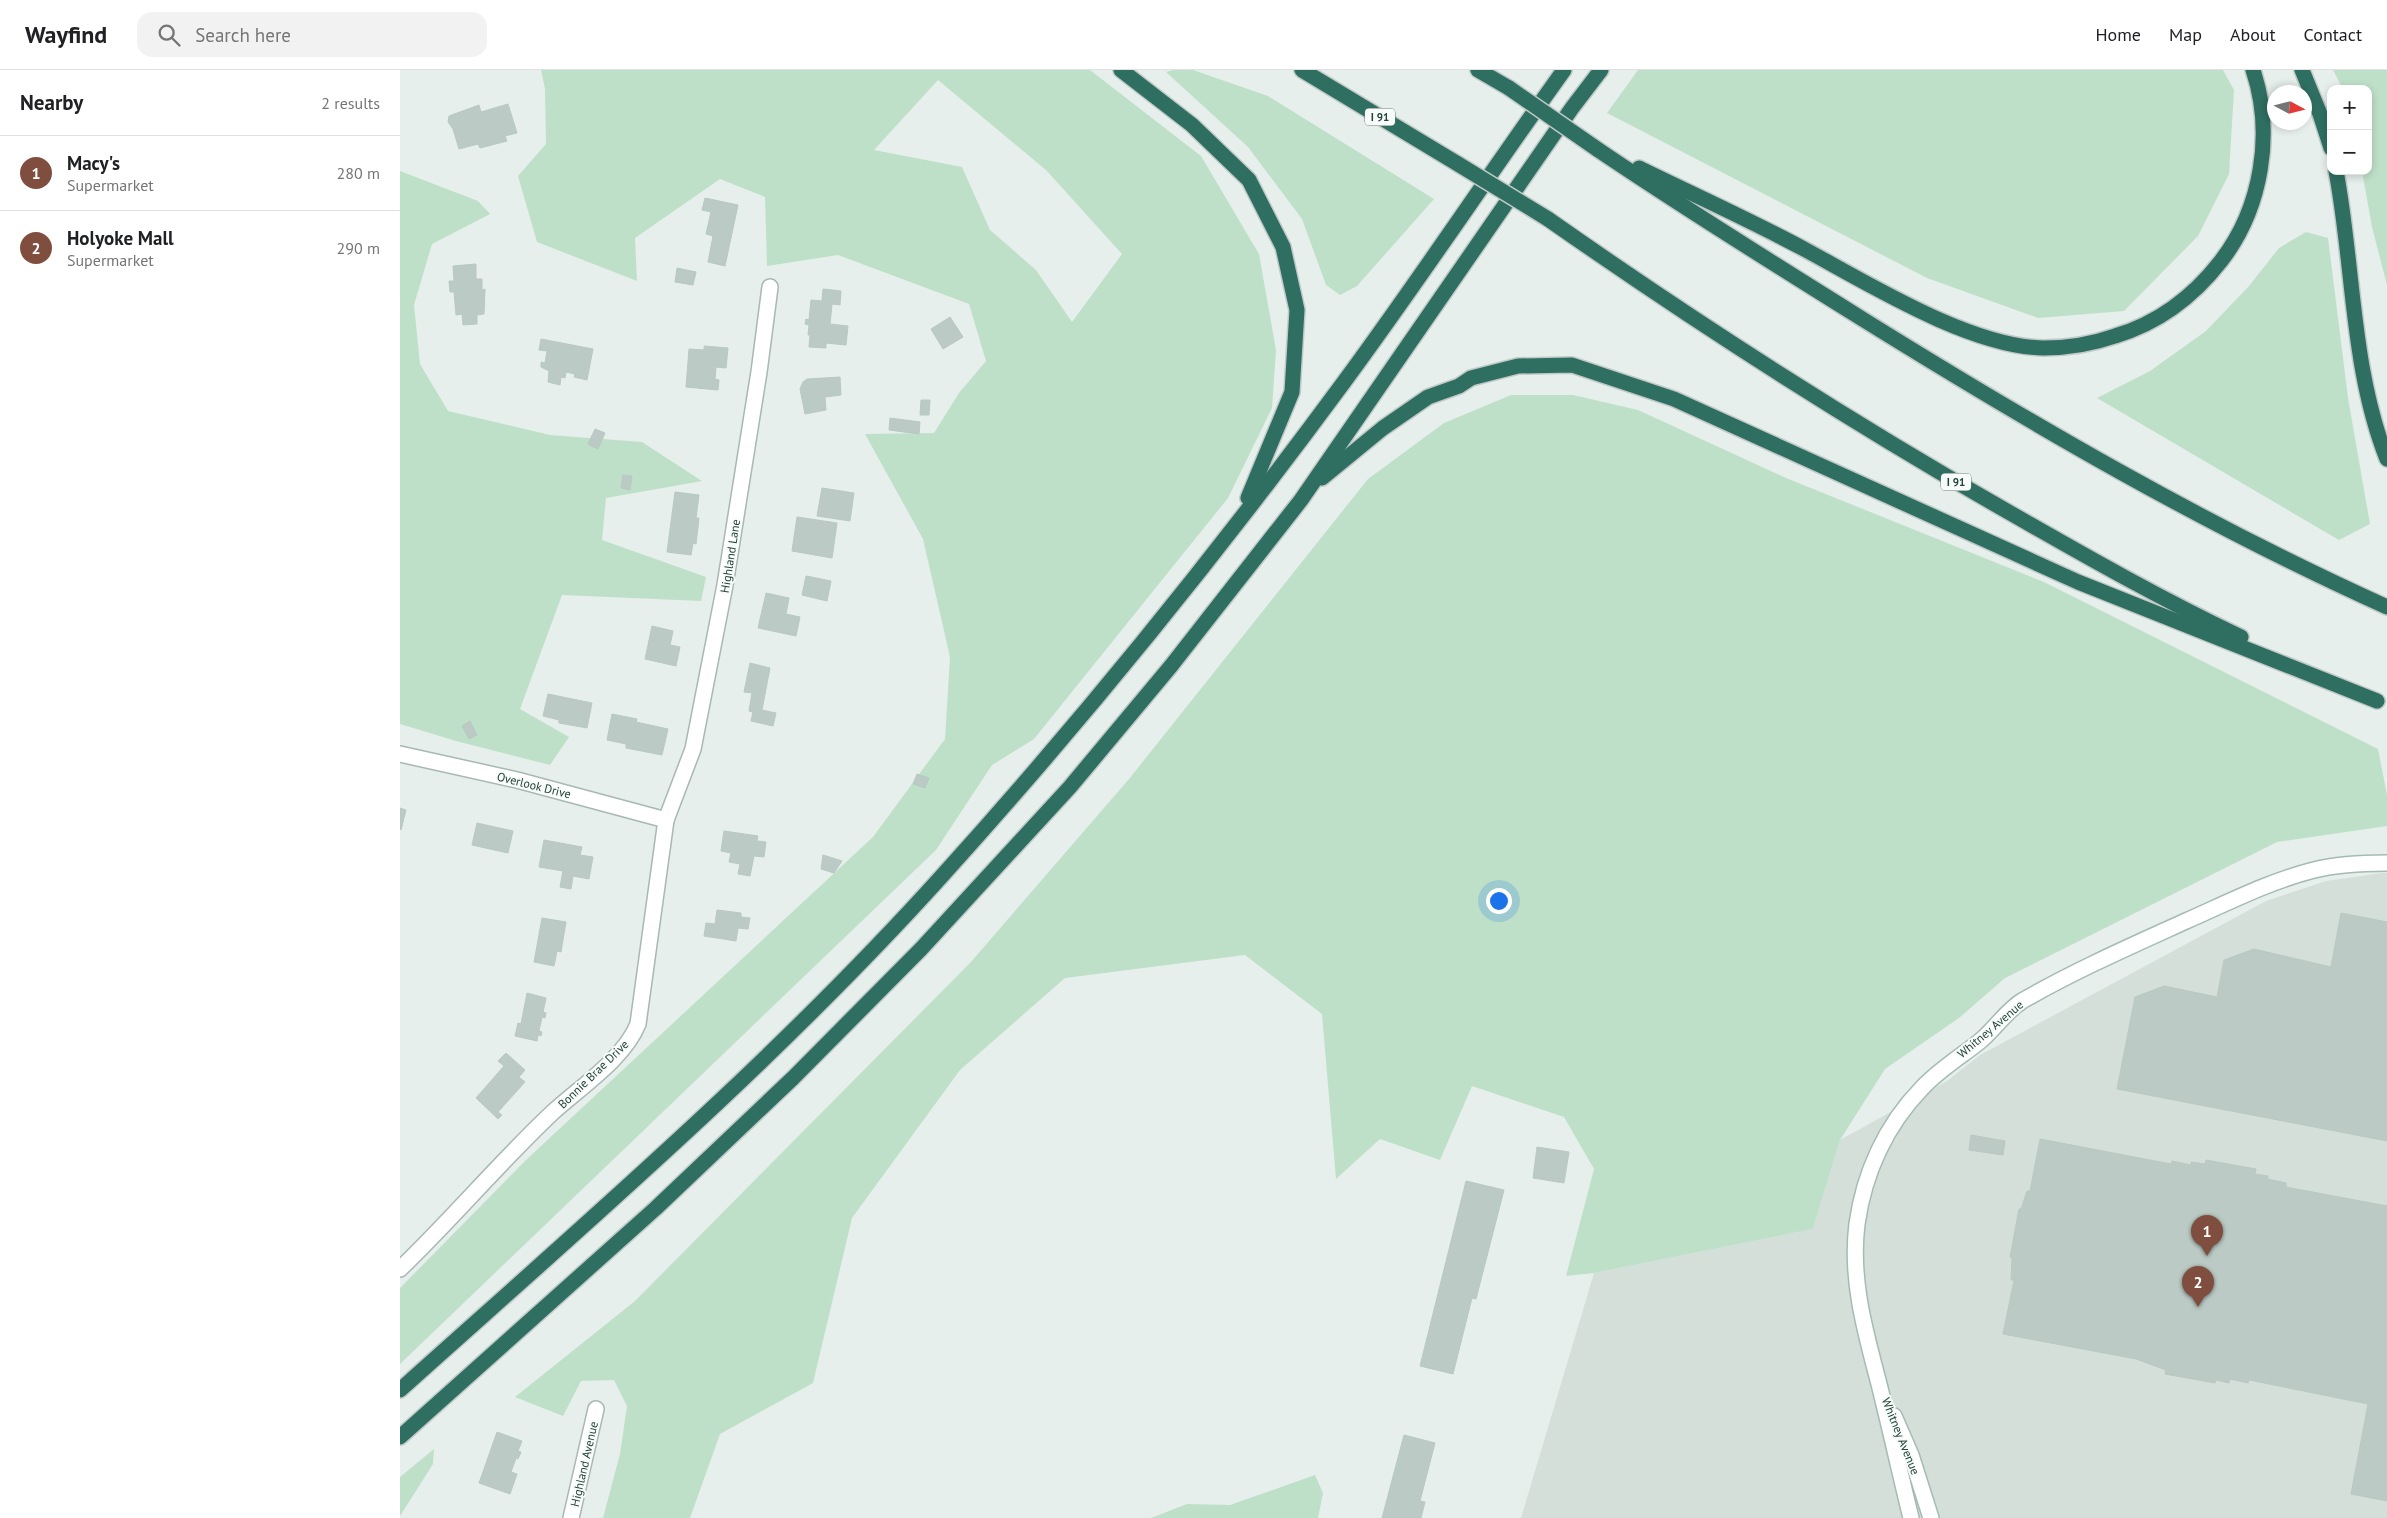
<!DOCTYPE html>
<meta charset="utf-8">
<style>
:root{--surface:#fff;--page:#f2f2f2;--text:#202124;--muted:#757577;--line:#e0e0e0;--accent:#7f4e3f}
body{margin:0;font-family:"PT Sans",sans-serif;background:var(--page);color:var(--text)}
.controls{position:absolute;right:15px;top:15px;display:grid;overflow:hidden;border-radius:10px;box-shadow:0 2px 8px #0003}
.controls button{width:45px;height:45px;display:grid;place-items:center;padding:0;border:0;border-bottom:1px solid var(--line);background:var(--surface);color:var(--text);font:25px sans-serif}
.compass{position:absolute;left:1867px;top:15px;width:45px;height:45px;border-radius:50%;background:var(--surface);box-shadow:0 2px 8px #0003;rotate:97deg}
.you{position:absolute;left:1098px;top:830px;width:18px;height:18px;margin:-12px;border:4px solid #fff;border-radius:50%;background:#1a73e8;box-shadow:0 0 0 8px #1a73e833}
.badge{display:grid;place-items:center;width:32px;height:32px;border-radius:50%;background:var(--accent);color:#fff;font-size:16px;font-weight:700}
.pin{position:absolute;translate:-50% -41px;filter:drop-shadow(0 1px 2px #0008)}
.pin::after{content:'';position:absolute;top:26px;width:18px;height:15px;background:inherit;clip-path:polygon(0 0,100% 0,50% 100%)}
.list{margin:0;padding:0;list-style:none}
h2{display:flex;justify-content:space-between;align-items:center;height:65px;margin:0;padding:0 20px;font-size:21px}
h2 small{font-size:16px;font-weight:400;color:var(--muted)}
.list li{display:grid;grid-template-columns:32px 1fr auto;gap:15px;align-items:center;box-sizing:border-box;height:75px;padding:0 20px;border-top:1px solid var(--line)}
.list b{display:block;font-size:19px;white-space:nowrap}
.list p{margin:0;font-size:16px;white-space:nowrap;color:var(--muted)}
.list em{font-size:16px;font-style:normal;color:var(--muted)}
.icon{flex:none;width:28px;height:28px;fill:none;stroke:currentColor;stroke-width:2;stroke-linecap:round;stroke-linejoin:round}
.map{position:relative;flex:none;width:1987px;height:1448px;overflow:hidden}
header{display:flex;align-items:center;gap:30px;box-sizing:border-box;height:70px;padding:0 25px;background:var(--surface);border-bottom:1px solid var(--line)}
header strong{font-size:24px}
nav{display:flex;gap:28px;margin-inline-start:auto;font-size:18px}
.search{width:350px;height:45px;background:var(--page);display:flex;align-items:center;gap:12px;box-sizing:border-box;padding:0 18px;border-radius:15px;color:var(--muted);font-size:19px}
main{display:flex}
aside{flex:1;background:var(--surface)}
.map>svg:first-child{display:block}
.built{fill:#d4dfda}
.green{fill:#bfe0c8;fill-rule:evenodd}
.building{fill:#bbcac4;stroke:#b8c9c2}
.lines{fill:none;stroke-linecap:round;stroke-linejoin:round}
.minor-casing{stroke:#a8b8b2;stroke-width:18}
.secondary-casing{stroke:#a4bbb3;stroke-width:18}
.motorway-casing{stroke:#c2cac8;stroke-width:18}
.minor{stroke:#fff;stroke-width:15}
.secondary{stroke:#fff;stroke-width:15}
.motorway{stroke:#2f6f62;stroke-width:15}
.motorway-bridge-casing{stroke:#c2cac8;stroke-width:18;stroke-linecap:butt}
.motorway-bridge{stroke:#2f6f62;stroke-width:15}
.labels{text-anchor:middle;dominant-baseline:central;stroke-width:4;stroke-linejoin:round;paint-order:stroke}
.shield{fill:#f7fbf9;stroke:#637a73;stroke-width:1}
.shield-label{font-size:11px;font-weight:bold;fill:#24423a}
.street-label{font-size:12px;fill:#24423a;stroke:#f7fbf9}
</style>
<header>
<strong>Wayfind</strong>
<div class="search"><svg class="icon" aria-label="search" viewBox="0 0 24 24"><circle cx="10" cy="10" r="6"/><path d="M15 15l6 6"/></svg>Search here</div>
<nav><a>Home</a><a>Map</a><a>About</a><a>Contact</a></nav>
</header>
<main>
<aside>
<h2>Nearby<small>2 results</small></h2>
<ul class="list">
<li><span class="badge">1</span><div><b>Macy's</b><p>Supermarket</p></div><em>280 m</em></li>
<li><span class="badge">2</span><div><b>Holyoke Mall</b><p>Supermarket</p></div><em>290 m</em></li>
</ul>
</aside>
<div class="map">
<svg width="1987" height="1448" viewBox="0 0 1987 1448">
<rect width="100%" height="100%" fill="#e6efeb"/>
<!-- built -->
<polygon class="built" points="1982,803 1987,803 1987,1448 1121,1448 1194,1203 1413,1159 1440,1070 1547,1011 1580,985 1866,831 1926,811"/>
<!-- green -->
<g class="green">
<path d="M141,0H690L801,86L859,184L876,280L872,338L828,428L634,669L592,695L536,780L0,1294V1218L126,1090L473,767L545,669L550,587L523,469L465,364L534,363L559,323L586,291L569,234L438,185L367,196L365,127L320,109L235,168L237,211L137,172L118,106L146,74L145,19ZM538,10L646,100L722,184L672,252L636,200L590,160L562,97L474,80Z"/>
<polygon points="773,0 793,0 868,26 1034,129 957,216 940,225 926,215 902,149 848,77 766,2"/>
<polygon points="1238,0 1823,0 1834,20 1829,104 1798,166 1724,241 1638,248 1527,208 1207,43"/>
<polygon points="1933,0 1987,0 1987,215 1972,157 1962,101 1968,101 1968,19 1943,19"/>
<polygon points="0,101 78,131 90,144 32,174 14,235 20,294 48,341 150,365 242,372 302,411 206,428 202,470 306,507 301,531 162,525 120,639 169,667 150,695 56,671 0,654"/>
<polygon points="1906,162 1928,168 1948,328 1970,454 1939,470 1697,328 1750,301 1806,261 1849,216 1879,178"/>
<polygon points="1111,325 1173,325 1238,340 1386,408 1644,512 1978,679 1987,725 1987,756 1877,772 1605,908 1559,948 1485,999 1440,1070 1413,1159 1194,1203 1166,1206 1194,1099 1164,1047 1072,1016 1040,1090 980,1069 936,1109 922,944 845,885 665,908 560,1000 452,1148 413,1313 320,1364 290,1448 203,1448 220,1384 227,1336 214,1310 181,1311 163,1346 115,1327 235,1231 570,893 729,709 968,409 1044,353"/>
<polygon points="34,1379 33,1394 0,1446 0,1407"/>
<polygon points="915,1405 923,1423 918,1448 751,1448 787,1434 830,1435"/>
</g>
<!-- building -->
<g class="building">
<polygon points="108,34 117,63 105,66 107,71 80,78 78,74 59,79 53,59 48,52 49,46 79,35 81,42"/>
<polygon points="305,128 338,135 325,196 308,192 313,166 306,164 311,142 302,140"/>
<polygon points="76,194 76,209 82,209 82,220 85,219 84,244 77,245 77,254 63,255 62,244 56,245 54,222 50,222 49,211 54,211 53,196"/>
<polygon points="277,198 296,202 293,215 275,212"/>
<polygon points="423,219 441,221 440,235 432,234 430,254 448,256 446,275 426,273 426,278 409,277 410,265 408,265 409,255 405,254 406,249 409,250 411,230 422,231"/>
<polygon points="550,247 563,267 543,279 531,259"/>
<polygon points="141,269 193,279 187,310 174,307 175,304 166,302 165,308 161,307 160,315 148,312 149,301 141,297 141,292 145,293 147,281 139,280"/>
<polygon points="304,276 328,278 326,298 316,297 315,309 319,310 318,320 286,317 289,279 304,280"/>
<polygon points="440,307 441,325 425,327 426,340 405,344 400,319 403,312 407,309"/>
<polygon points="521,330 530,330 529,345 520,345"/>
<polygon points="490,348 520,352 519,364 489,360"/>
<polygon points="195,359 205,363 198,379 188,374"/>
<polygon points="223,405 232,406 230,420 221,418"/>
<polygon points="422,418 454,423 450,451 417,446"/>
<polygon points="275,422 299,425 296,448 299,448 296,474 293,473 291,485 267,482"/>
<polygon points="397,447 437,453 432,488 392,481"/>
<polygon points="406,506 431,511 427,531 402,525"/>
<polygon points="366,523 389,528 386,544 400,547 396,566 358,558"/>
<polygon points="252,556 273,561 270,575 280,577 276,596 245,589"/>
<polygon points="350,593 370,598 362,640 376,643 373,656 351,651 353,642 349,641 352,623 344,622"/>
<polygon points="148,624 192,633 187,658 159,653 159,650 143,646"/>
<polygon points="212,644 237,649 236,652 268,659 262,685 226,678 226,674 207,670"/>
<polygon points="70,651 77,665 69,669 62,656"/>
<polygon points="517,704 529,708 525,718 513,714"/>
<polygon points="0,738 6,740 1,760 0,759"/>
<polygon points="77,753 113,761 108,783 72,775"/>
<polygon points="324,761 358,766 357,771 366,772 364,787 354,786 350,806 338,804 340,794 329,792 331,783 321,781"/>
<polygon points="144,770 182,777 180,785 193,787 189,809 173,806 171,819 160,817 163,801 139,797"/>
<polygon points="423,785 442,791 434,803 421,799"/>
<polygon points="317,840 341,843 341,847 350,848 348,859 338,858 336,871 304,866 306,853 315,854"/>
<polygon points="1941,843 1987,852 1987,1071 1717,1019 1735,927 1764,916 1817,927 1824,890 1854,879 1931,897"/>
<polygon points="142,848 166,852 161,882 157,881 154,896 134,892"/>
<polygon points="127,923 146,928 143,942 146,943 145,948 142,947 139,961 142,962 141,966 138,965 137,971 115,966 118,953 121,954"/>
<polygon points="106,983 125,1000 119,1007 125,1012 98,1042 102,1045 98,1049 76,1028 104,996 98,991"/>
<polygon points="1571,1065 1605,1071 1603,1085 1569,1080"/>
<polygon points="1640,1069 1771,1094 1772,1091 1791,1095 1791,1092 1805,1094 1806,1090 1856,1099 1855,1104 1868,1106 1868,1109 1886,1113 1886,1117 1987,1136 1987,1431 1951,1424 1968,1334 1849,1310 1848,1313 1830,1309 1829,1313 1816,1310 1815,1313 1765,1304 1766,1300 1736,1289 1603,1264 1614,1210 1611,1210 1612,1188 1610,1187 1619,1139 1621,1139 1627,1121 1630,1121"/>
<polygon points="1137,1077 1169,1082 1164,1113 1133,1108"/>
<polygon points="1066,1111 1104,1120 1076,1229 1072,1228 1053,1304 1020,1296"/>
<polygon points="97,1362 122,1371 118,1381 121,1382 118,1389 116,1388 111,1402 117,1404 110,1424 79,1413"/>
<polygon points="1004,1365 1035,1373 1020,1431 1025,1432 1021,1448 982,1448"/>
</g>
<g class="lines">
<!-- minor casing -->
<g class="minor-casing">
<g id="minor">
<polyline points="0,684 117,710 266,750"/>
<path d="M0,1199C52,1149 99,1093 152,1043C179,1018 224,989 238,954L266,750L293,679L325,515L359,302L370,217"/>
<polyline points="171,1448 196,1339"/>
</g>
</g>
<!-- secondary casing -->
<g class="secondary-casing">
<g id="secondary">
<polyline points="1494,1346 1511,1385 1531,1448"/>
<path d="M1511,1448C1500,1403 1490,1358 1479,1314C1465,1261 1450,1209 1457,1154C1464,1103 1486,1055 1522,1018C1539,1000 1560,987 1579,972C1594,960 1606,941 1622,931C1674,901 1731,876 1786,851C1827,833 1870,811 1914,800C1938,794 1962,793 1987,793"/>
</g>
</g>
<!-- motorway casing -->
<g class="motorway-casing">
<g id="motorway">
<polyline points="721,0 792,55 849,110 883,177 897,240 892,322 848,428"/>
<polyline points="902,0 1058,94"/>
<polyline points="1078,0 1109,18"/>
<polyline points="1902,0 1920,44 1931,78"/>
<path d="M1197,79C1284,138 1374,194 1464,250C1633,355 1805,455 1987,537"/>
<path d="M1239,98C1294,125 1350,150 1404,179C1469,214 1570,277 1644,278C1668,278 1692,274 1715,266C1759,253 1793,227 1821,191C1862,138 1874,63 1853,0"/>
<path d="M1936,101C1954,196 1951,298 1987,389"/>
<path d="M1148,149C1298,254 1452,353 1612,444C1687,487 1763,530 1841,567"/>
<polyline points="922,408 983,358 1028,327 1059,316 1071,308 1118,296 1172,295 1274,329 1678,512 1977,631"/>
<path d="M0,1320C185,1154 374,992 541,807C683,650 818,483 944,312C1020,209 1090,103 1164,0"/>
<polyline points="0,1367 256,1138 393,1008 521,879 670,717 771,596 901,430 1172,38 1201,0"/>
</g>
</g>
<!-- minor -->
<use href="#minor" class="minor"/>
<!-- secondary -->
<use href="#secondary" class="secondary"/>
<!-- motorway -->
<use href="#motorway" class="motorway"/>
<!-- motorway-bridge casing -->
<g class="motorway-bridge-casing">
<g id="motorway-bridge">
<polyline points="1109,18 1197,79"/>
<polyline points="1058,94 1148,149"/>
</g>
</g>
<!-- motorway-bridge -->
<use href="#motorway-bridge" class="motorway-bridge"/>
</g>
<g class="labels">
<!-- shield labels -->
<g class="shield">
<rect x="965" y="38.5" width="30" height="17" rx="4"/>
<rect x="1541" y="403.5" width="30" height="17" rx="4"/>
</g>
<g class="shield-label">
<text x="980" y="47">I 91</text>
<text x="1556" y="412">I 91</text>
</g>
<!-- street labels -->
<g class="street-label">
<text transform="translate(330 486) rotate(-81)">Highland Lane</text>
<text transform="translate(134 715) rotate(14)">Overlook Drive</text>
<text transform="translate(1590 959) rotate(-40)">Whitney Avenue</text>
<text transform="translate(193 1004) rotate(-44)">Bonnie Brae Drive</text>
<text transform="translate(1501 1366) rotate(68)">Whitney Avenue</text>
<text transform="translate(184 1394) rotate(-77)">Highland Avenue</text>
</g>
</g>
</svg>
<div class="controls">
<button>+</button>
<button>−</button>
</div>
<svg class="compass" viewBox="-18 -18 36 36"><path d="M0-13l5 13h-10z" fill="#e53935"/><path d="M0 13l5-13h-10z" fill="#757577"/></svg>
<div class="you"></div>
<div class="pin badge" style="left:1807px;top:1186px">1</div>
<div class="pin badge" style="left:1798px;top:1237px">2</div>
</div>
</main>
